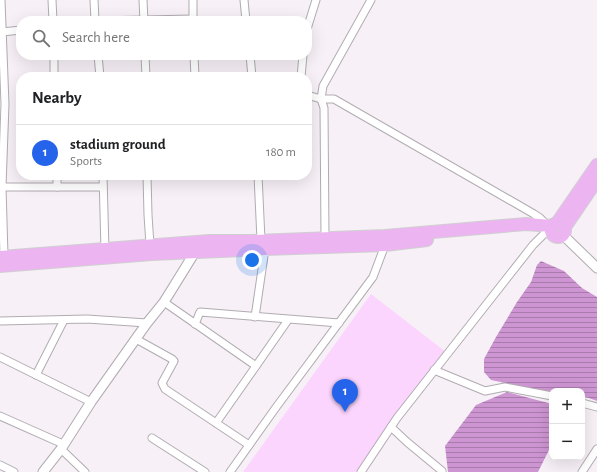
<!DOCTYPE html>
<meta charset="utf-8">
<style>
:root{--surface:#fff;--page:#f6f6f6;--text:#202124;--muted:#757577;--line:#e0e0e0;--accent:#2563eb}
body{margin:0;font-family:"Alegreya Sans",sans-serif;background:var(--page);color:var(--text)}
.controls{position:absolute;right:12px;bottom:12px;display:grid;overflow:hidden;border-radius:8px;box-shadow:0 4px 16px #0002}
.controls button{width:36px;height:36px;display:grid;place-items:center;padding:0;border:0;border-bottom:1px solid var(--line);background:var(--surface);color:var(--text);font:20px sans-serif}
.you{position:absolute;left:252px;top:260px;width:14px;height:14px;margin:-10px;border:3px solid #fff;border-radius:50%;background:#1a73e8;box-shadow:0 0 0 6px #1a73e833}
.badge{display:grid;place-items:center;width:26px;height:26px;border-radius:50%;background:var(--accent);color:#fff;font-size:13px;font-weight:700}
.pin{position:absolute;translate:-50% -33px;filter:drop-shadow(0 1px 2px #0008)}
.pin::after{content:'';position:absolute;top:21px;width:14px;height:12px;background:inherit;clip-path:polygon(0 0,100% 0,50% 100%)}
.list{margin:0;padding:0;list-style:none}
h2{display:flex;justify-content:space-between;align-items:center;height:52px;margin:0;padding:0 16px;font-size:17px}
h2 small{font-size:13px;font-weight:400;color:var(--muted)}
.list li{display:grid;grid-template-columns:26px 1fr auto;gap:12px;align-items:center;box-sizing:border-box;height:56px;padding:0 16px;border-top:1px solid var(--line)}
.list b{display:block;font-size:15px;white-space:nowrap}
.list p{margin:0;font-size:13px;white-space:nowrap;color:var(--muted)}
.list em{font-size:13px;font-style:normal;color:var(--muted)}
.icon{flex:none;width:22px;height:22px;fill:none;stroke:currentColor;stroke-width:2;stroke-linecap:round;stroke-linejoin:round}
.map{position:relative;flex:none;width:597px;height:472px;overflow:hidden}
.search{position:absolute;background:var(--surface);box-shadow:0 4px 16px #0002;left:16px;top:16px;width:296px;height:44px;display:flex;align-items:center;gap:10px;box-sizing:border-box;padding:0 14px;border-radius:16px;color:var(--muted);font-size:15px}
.panel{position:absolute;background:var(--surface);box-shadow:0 4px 16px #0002;left:16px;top:72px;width:296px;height:108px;border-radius:16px}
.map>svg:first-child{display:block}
.pitch{fill:#fbd5fe}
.water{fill:url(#water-rules)}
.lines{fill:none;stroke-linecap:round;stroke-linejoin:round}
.minor-casing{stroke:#b1acb1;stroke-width:9}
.tertiary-casing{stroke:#b1acb1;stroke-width:11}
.primary-casing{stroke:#d0cfd0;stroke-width:14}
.minor{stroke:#fff;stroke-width:7}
.tertiary{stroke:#fff;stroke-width:9}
.primary{stroke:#ecb5f2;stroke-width:12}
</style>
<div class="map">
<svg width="597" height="472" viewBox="0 0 597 472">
<defs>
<pattern id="water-rules" width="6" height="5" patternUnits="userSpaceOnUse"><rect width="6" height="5" fill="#ce95d3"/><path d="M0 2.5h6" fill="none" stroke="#a87bac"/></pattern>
</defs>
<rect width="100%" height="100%" fill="#f7f1f7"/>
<!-- pitch -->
<polygon class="pitch" points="371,294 446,352 363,472 243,472"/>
<!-- water -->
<g class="water">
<polygon points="541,261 564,271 582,288 597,297 597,401 589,398 582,397 582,391 552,391 552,393 491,380 484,372 484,359 496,337 517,302 531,282 537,265"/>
<polygon points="507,392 552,404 552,444 538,472 448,472 445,446 476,405"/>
</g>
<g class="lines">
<!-- minor casing -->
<g class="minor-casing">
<g id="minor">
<polyline points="1,0 5,104 2,187"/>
<polyline points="52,0 53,21"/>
<polyline points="94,0 95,21"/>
<polyline points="143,0 144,21"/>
<polyline points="193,0 193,21"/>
<polyline points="244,0 246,21"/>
<polyline points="371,0 323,86 321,99 334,99 534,214 540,218 547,225"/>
<polyline points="95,21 193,19"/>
<polyline points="307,29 316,0"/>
<polyline points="2,32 21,30"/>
<polyline points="54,55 54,77"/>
<polyline points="98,55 100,77"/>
<polyline points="145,55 146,77"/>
<polyline points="194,55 195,77"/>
<polyline points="250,55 252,77"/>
<polyline points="301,77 303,55"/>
<polyline points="307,95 321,99 324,108 325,238"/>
<polyline points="57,175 57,187"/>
<polyline points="103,175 105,251"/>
<polyline points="147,175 148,215 150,245"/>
<polyline points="258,175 261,240"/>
<polyline points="4,256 2,187 103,187"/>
<polyline points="164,302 256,366"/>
<polyline points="255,317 265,249"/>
<polyline points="0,321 87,319 147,323"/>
<polyline points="195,324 200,312 339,323"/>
<polyline points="136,339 172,359 174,361 162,383 165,389 249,445"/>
<polyline points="0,357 91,402"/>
<polyline points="434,370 485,391 505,387 552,396"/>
<polyline points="36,375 64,320"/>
<polyline points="582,403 597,407"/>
<polyline points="0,416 63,444"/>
<polyline points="216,423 256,366 288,320"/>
<polyline points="391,427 407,442 442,471"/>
<polyline points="152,438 205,472"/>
<polyline points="61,449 85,472"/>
<polyline points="0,465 14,472"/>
<polyline points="230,472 277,406 373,277 385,245"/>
<polyline points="361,472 397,418 533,245 546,232"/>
<polyline points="582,472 597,449"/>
</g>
</g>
<!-- tertiary casing -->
<g class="tertiary-casing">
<g id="tertiary">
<polyline points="563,235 597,268"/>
<polyline points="43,472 61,449 91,402 147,323 164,302 195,252"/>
</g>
</g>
<!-- primary casing -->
<g class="primary-casing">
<g id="primary">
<circle cx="558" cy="230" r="7"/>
<polyline points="557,223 597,165"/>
<polyline points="565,227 597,180"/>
<polyline points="0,257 209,241 252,241 385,236 526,224 552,226"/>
<polyline points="0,266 152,254 265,249 385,245 427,240"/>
</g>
</g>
<!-- minor -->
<use href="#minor" class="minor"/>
<!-- tertiary -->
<use href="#tertiary" class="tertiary"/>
<!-- primary -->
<use href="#primary" class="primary"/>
</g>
</svg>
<div class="controls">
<button>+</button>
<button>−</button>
</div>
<div class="you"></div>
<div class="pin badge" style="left:345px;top:412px">1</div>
<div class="search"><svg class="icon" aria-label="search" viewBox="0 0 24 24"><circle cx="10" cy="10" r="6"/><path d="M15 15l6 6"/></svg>Search here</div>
<section class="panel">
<h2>Nearby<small></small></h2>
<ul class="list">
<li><span class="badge">1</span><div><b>stadium ground</b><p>Sports</p></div><em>180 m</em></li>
</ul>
</section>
</div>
